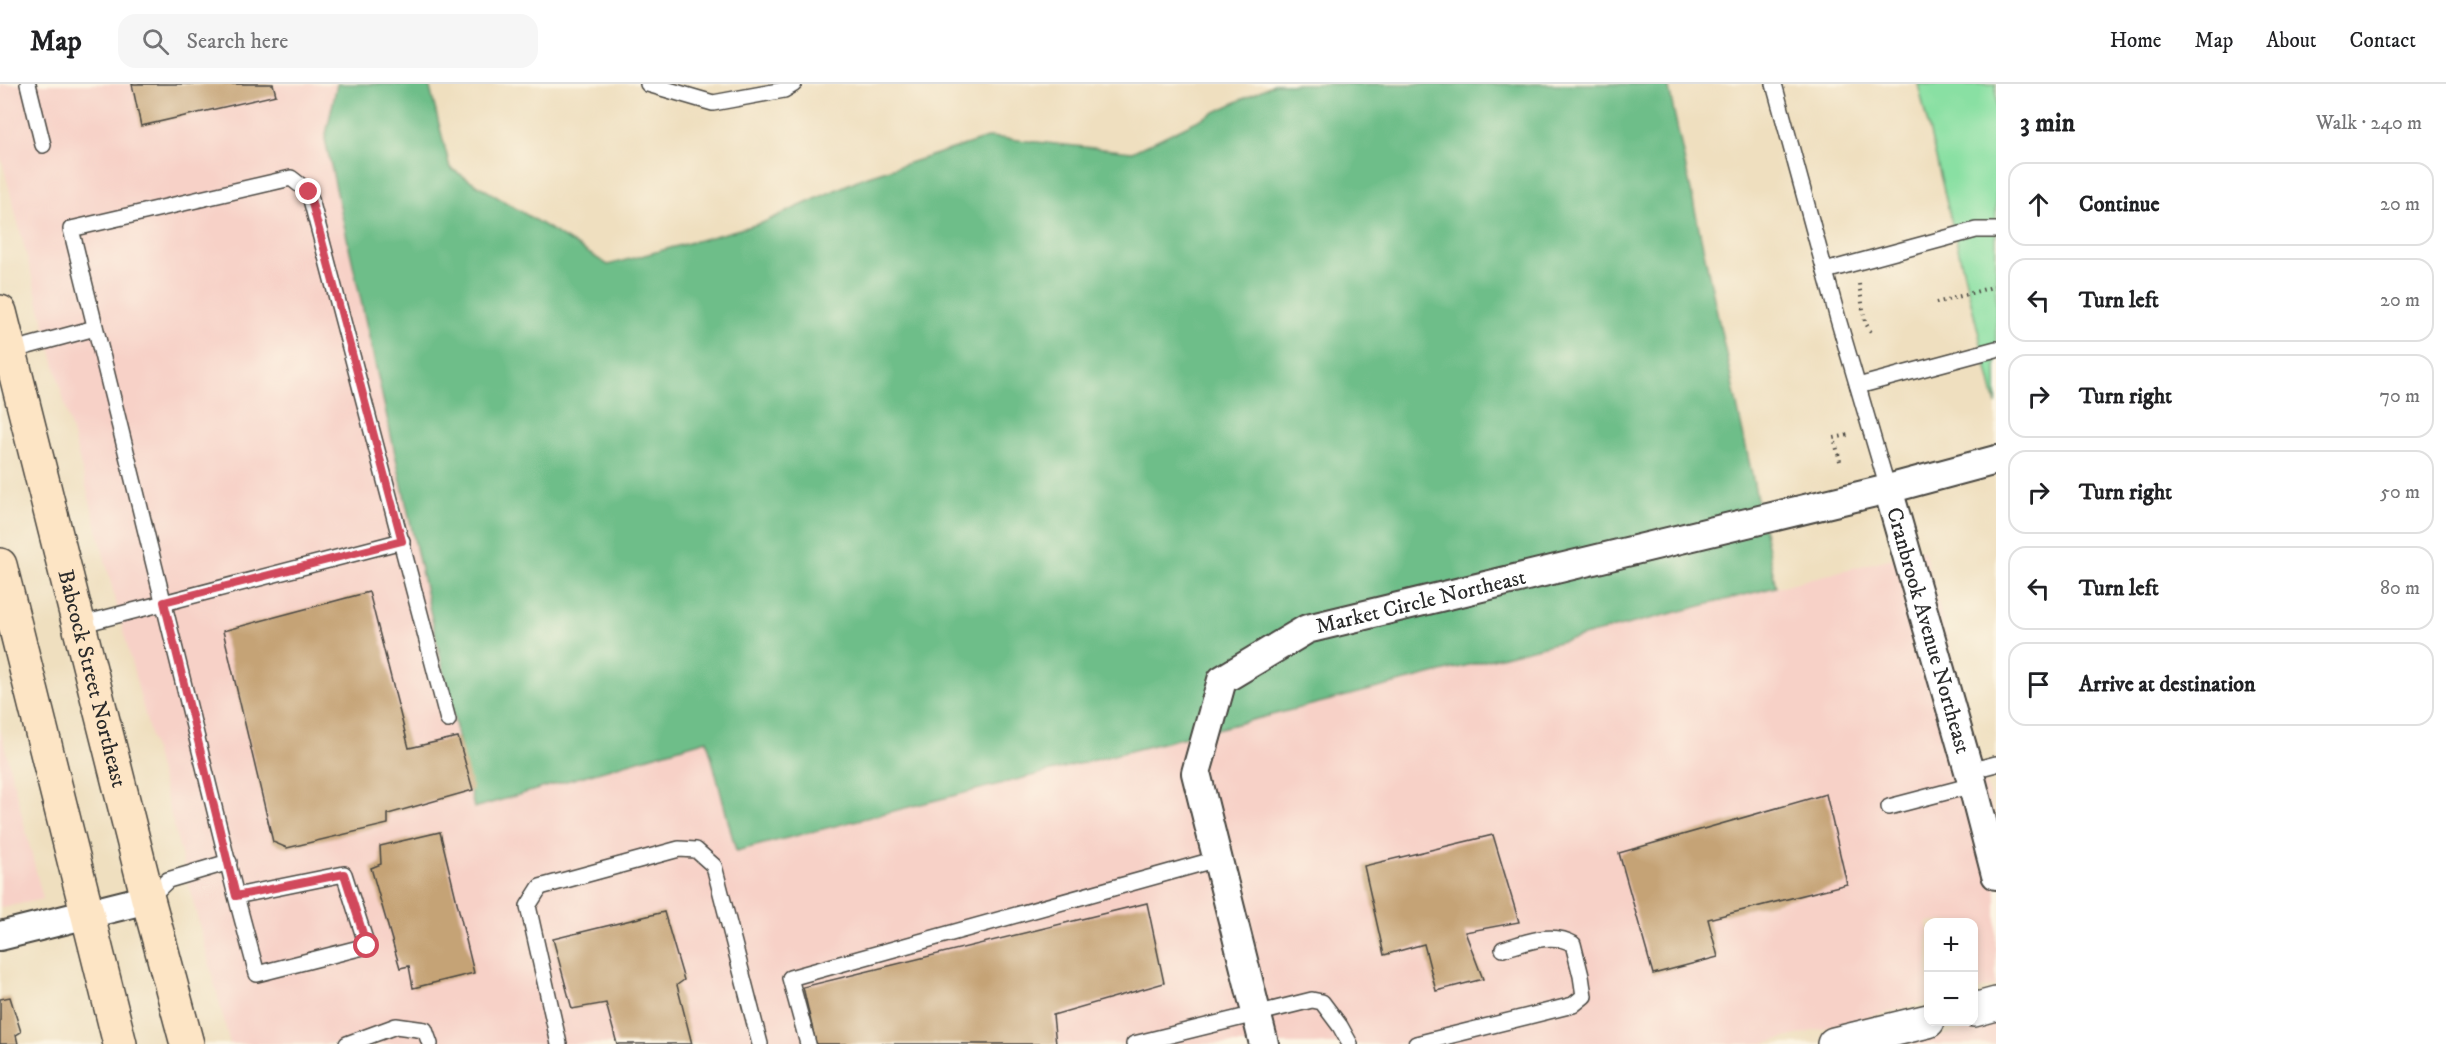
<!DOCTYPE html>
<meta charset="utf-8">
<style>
:root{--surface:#fff;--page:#f6f6f6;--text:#202124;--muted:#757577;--line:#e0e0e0}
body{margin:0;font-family:"IM FELL DW Pica",serif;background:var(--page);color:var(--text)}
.controls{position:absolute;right:18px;bottom:18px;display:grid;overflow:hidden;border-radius:12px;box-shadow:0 3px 9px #0003}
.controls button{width:54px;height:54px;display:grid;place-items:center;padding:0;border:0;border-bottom:2px solid var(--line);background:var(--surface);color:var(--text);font:30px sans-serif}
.stop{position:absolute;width:18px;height:18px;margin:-14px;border:4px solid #d1495b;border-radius:50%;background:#fff}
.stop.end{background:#d1495b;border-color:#fff;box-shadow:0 2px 6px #0008}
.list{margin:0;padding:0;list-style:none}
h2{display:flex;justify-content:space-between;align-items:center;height:78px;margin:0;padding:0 24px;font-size:26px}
h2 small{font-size:20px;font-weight:400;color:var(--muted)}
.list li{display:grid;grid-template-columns:39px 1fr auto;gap:18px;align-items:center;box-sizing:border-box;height:84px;margin:0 12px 12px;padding:0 12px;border:2px solid var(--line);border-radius:18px}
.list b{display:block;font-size:22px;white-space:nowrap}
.list em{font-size:20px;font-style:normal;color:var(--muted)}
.icon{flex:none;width:33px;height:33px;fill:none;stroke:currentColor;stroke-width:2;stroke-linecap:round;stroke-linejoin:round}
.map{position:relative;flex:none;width:1996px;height:960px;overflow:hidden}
header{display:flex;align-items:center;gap:36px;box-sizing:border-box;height:84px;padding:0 30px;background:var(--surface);border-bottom:2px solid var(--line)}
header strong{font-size:28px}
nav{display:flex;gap:33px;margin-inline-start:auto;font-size:21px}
.search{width:420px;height:54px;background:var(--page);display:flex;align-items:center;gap:15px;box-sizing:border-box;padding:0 21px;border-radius:18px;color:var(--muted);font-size:22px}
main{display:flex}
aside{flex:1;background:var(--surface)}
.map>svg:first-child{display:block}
.built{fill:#f7d1c7}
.green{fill:#89e0a3;stroke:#5a8667;stroke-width:1.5}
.forest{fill:#6ebe89;stroke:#4c745a;stroke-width:1.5}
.building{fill:#c5a376}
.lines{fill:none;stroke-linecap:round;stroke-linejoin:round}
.service-casing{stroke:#484641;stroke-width:18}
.minor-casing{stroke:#484641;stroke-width:32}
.tertiary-casing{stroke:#484641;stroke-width:36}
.secondary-casing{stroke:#484641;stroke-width:36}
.path{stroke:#484641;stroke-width:4;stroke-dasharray:1.5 4.5;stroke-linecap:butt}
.service{stroke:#fff;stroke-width:15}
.minor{stroke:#fff;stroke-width:28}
.tertiary{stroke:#fff;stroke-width:33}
.secondary{stroke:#fde5c5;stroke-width:33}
.route{stroke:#d1495b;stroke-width:8}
.labels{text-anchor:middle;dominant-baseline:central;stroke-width:4.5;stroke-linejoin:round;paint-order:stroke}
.street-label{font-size:22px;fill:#2b2b2b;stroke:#fcf5e5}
</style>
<header>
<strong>Map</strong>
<div class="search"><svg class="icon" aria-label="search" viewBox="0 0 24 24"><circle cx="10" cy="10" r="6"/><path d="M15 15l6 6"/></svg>Search here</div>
<nav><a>Home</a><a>Map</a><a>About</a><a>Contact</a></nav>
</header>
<main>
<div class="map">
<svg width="1996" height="960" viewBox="0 0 1996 960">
<rect width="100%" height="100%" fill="#fcf5e5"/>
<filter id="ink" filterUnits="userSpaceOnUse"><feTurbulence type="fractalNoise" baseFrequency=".0167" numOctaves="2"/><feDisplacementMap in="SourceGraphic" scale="12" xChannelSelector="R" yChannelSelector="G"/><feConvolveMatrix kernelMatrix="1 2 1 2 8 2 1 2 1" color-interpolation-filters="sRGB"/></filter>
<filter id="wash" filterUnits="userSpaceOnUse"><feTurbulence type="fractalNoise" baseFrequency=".008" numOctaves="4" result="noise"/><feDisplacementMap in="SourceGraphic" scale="24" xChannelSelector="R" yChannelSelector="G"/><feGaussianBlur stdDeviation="1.35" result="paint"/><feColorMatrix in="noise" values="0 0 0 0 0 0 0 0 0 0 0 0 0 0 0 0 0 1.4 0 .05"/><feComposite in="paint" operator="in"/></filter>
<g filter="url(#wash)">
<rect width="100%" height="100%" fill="#efdfbf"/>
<!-- built -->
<g class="built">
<polygon points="0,0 337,0 325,55 474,724 707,656 737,766 1924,466 1996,739 1996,902 1974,907 1974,838 1928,838 1928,918 1761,960 230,960 0,69"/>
<polygon points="0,644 43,815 0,824"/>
<polygon points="1996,938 1996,960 1906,960"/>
</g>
<!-- green -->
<polygon class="green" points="1918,0 1996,0 1996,321"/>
<!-- forest -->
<polygon class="forest" points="337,0 429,0 450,84 608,181 762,139 862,94 990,53 1132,68 1274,0 1668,0 1776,503 736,767 707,656 474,724 325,55"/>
<g id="blocks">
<!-- building -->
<g class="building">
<polygon points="132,0 273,0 276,11 141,42"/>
<polygon points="369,508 409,664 458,653 473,706 388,730 388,740 287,764 273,758 223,547"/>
<polygon points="1826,710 1847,800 1708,835 1718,873 1653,890 1619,769"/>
<polygon points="440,748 474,889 413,904 409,882 400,884 371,784 381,780 380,762"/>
<polygon points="1493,751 1519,838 1465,848 1483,895 1436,907 1424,860 1384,871 1364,782"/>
<polygon points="1147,819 1164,899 1053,931 1056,960 816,960 803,903"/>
<polygon points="664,828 684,896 677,901 692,960 617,960 606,919 572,925 553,855"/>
<polygon points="10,913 21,948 16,951 18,960 0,960 0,915"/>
</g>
</g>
</g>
<g filter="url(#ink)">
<use href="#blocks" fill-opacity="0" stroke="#484641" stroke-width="1.5"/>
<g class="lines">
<!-- service casing -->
<g class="service-casing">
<g id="service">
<polyline points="28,0 43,61"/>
<polyline points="648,0 713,19 784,6 794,0"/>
<polyline points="1774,0 1838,235 1888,405"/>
<polyline points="1825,187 1976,146 1996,146"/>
<polyline points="6,268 95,244"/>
<polyline points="1858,302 1996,265"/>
<polyline points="79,541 402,457"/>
<polyline points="1969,687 1996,680"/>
<polyline points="1889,723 1973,701"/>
<polyline points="236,812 344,790 367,862 257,890 236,812 71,145 291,94 309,108 448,636"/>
<polyline points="148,815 168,796 229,778"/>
<polyline points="347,960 396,942 425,946 430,960"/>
<polyline points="559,960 528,822 540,803 679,765 696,766 714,782 760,960"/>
<polyline points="808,960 790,894 1217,775"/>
<polyline points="1134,960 1312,916 1322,918 1340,942 1350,960"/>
<path d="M1416,960L1573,921L1584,912L1581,892L1573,860C1552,847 1525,859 1503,865"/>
</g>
</g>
<!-- minor casing -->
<g class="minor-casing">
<g id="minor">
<path id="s1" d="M1888,405L1969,687L1996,791"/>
<polyline points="0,852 148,815"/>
<path id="s2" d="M1264,960L1196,689L1222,596L1307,545L1888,405L1996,376"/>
</g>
</g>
<!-- tertiary casing -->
<g class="tertiary-casing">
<g id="tertiary">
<polyline points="1974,926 1996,920"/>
<polyline points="1834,960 1928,937"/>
</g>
</g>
<!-- secondary casing -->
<g class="secondary-casing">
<g id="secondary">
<path id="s3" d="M0,228L148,815L187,960"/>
<polyline points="0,481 120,960"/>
</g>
</g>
<!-- path -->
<g class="path">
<polyline points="1859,200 1865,238 1871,248"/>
<polyline points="1936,219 1996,202"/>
<polyline points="1840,377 1834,354 1848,351"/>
</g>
<!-- service -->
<use href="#service" class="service"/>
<!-- minor -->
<use href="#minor" class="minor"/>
<!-- tertiary -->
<use href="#tertiary" class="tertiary"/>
<!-- secondary -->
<use href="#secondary" class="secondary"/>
</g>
</g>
<g class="lines" filter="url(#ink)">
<!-- route -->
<polyline class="route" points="309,108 402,457 164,518 236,812 344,790 367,862"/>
</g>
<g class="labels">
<!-- street labels -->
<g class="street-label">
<text stroke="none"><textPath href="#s2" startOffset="592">Market Circle Northeast</textPath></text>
<text stroke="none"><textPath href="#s1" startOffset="147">Cranbrook Avenue Northeast</textPath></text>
<text stroke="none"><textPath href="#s3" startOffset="378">Babcock Street Northeast</textPath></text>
</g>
</g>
</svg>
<div class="controls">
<button>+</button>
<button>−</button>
</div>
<div class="stop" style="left:367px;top:862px"></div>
<div class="stop end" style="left:309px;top:108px"></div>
</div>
<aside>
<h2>3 min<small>Walk · 240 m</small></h2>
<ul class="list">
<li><svg class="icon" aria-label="ahead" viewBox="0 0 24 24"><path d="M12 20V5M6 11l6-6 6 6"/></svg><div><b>Continue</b></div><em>20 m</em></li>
<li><svg class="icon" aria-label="left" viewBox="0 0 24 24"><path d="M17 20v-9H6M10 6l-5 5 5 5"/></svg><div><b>Turn left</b></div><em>20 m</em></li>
<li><svg class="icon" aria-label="right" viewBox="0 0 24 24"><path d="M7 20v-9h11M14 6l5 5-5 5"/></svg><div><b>Turn right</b></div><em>70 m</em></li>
<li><svg class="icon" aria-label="right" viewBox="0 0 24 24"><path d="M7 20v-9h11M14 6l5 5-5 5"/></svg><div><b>Turn right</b></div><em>50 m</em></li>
<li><svg class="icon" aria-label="left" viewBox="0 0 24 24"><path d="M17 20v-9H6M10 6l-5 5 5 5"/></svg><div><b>Turn left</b></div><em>80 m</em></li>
<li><svg class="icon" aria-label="arrive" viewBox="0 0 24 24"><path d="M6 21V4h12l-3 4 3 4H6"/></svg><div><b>Arrive at destination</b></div></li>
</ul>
</aside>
</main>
